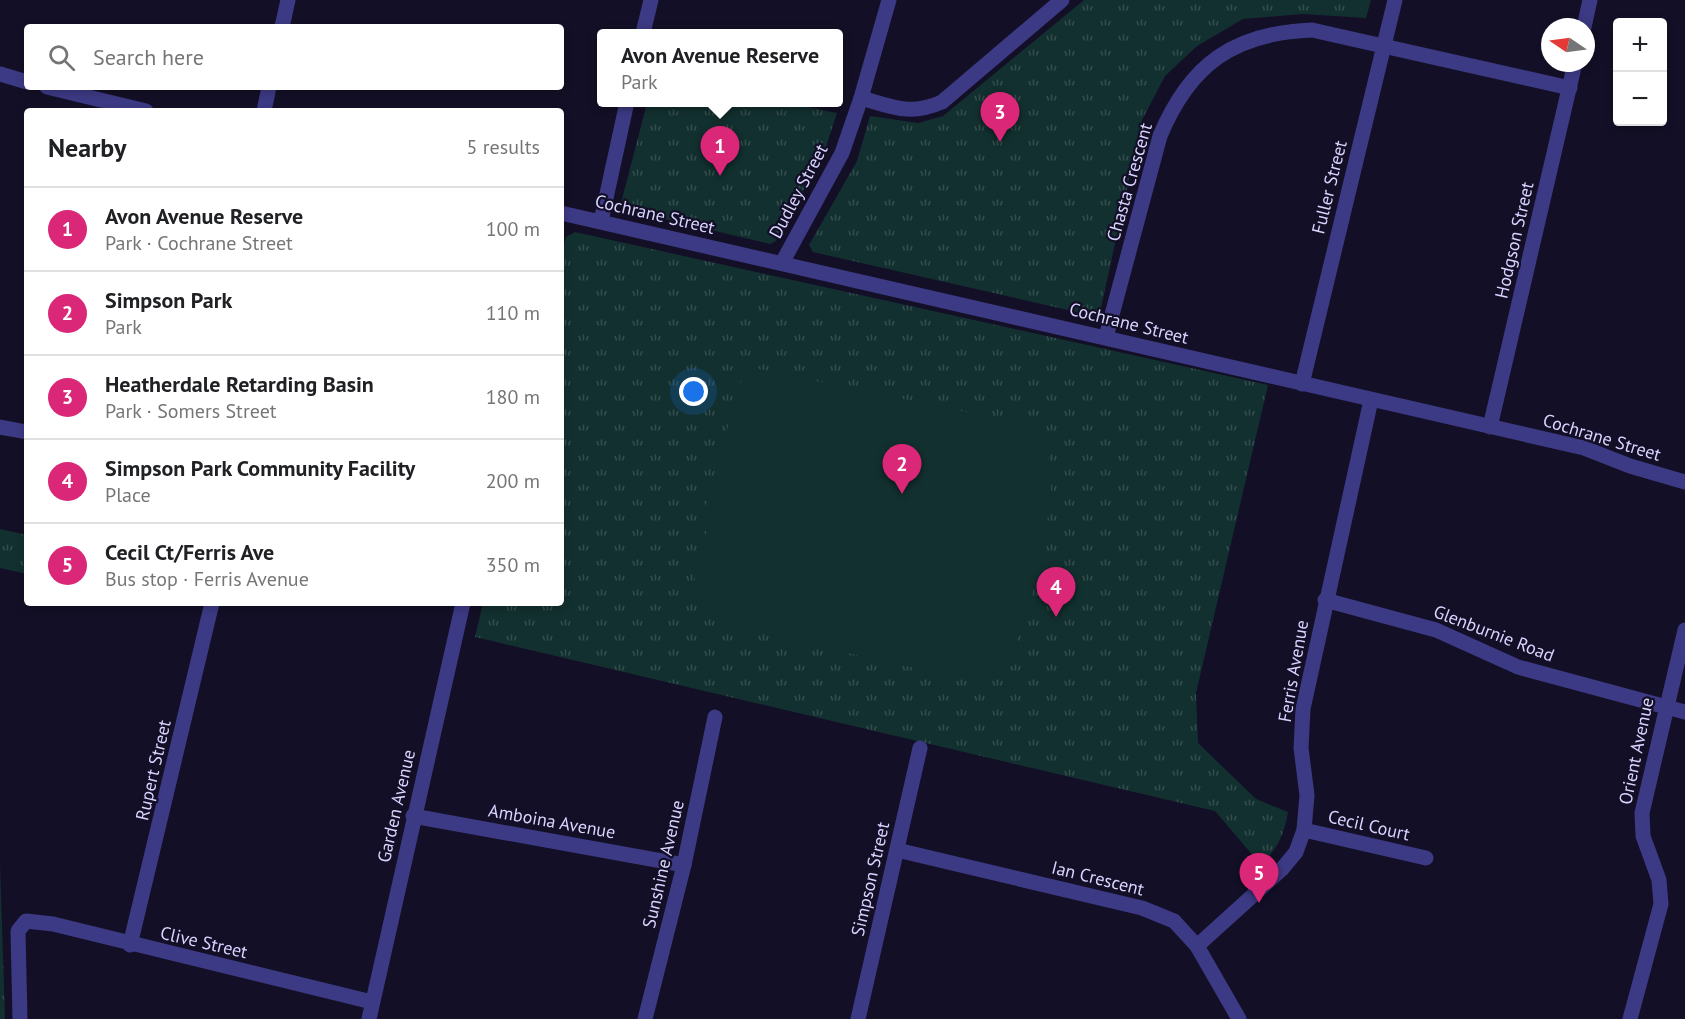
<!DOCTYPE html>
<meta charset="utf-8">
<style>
:root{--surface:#fff;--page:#f6f6f6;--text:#202124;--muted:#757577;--line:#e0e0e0;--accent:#db2777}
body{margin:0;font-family:"PT Sans",sans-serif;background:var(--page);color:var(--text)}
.controls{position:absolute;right:18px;top:18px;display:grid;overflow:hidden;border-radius:6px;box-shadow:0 3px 9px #0003}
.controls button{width:54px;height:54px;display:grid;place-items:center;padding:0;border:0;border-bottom:2px solid var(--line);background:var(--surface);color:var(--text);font:30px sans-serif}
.compass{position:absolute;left:1541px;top:18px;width:54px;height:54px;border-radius:50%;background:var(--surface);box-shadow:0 3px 9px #0003;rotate:283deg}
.you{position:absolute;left:694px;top:392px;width:21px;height:21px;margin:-15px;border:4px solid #fff;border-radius:50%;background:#1a73e8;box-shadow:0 0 0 9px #1a73e833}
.badge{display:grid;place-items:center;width:39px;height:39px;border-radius:50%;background:var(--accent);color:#fff;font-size:20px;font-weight:700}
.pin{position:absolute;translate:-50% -50px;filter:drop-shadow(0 2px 3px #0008)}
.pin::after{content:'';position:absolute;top:32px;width:21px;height:18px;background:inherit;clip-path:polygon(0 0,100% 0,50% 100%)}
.popup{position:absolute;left:597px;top:29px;width:246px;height:78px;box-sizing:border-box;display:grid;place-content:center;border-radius:6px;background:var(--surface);filter:drop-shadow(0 2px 4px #0005);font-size:20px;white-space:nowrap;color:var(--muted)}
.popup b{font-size:22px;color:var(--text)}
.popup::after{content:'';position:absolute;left:50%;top:100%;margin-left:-12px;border:12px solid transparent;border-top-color:var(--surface)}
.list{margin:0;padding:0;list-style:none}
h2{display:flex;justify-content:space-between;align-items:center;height:78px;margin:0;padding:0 24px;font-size:26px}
h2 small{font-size:20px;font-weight:400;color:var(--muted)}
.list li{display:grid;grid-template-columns:39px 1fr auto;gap:18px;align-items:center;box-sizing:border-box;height:84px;padding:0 24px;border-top:2px solid var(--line)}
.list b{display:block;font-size:22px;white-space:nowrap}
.list p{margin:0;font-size:20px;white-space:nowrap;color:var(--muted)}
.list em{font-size:20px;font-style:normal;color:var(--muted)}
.icon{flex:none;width:33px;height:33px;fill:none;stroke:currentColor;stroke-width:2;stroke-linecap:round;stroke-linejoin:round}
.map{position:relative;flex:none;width:1685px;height:1019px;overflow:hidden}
.search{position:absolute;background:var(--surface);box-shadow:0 3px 9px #0003;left:24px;top:24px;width:540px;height:66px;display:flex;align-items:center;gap:15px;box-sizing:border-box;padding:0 21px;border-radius:6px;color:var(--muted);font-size:22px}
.panel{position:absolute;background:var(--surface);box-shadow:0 3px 9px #0003;left:24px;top:108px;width:540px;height:498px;border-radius:6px}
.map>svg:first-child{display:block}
.park{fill:url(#park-tufts)}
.garden{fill:#12302f}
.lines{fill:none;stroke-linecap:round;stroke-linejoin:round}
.minor{stroke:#3d3a85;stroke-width:15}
.labels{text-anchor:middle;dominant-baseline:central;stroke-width:4.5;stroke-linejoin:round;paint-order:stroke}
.street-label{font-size:18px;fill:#d9d4ff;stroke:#130f26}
</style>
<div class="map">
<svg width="1685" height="1019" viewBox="0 0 1685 1019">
<defs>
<pattern id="park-tufts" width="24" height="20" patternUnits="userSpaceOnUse" patternTransform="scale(1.5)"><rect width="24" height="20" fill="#12302f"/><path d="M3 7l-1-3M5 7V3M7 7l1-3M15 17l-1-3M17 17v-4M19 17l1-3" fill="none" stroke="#344d4e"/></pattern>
</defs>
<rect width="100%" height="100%" fill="#130f26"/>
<!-- park -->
<g class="park">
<polygon points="1084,0 1371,0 1366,18 1303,14 1243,19 1197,46 1165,76 1142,120 1099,317 813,252 809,245 857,161 870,116 918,123 943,116"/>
<polygon points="647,103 789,103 837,113 825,150 776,241 770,244 626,210 621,203"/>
<path d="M575,232L1268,385L1196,693L1198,743L1256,799L1288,812C1284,835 1278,848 1261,865L1215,811L475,637L483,603H561V257L566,237Z"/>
<polygon points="0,529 27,535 27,574 0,568"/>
<polygon points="0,865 5,1019 0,1019"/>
</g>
<!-- garden -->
<path class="garden" d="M754,368L1025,424C1032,434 1042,443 1047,454C1058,479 1045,530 1040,558C1036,585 1018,660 993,674C969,687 773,634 734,625C693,612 689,586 700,547C702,541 708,532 708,525C708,521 705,515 704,512L738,390L744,375Z"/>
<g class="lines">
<!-- minor -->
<g class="minor">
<polyline points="282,27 288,0"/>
<polyline points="1584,27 1590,0"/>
<polyline points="643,33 651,0"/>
<polyline points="0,74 27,82"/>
<polyline points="47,87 146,111"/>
<path d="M861,98C893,107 910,116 942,102L1062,0"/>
<polyline points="264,111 269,87"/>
<polyline points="561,213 1584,448 1630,466 1685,482"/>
<polyline points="601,221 627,102"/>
<polyline points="782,263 842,153 861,98 889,0"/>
<path d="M1106,337L1160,136C1190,64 1234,33 1312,30L1570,88"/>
<polyline points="1302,384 1395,0"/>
<polyline points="0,427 27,432"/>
<polyline points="1490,427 1575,63"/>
<polyline points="1325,600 1436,630 1518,667 1685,712"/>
<polyline points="413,816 684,865"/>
<polyline points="1304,830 1426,858"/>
<polyline points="897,850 1142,908 1174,921 1197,946 1239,1019"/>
<polyline points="130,945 212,603"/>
<polyline points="1197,946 1282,869 1296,852 1304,830 1307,795 1301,748 1303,709 1371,400"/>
<polyline points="20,1019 18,931 26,921 53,924 372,1002"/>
<polyline points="369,1019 463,603"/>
<polyline points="645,1019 684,865 715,717"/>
<polyline points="858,1019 920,748"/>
<polyline points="1630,1019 1661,904 1659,880 1643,836 1642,813 1685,630"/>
</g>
</g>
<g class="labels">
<!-- street labels -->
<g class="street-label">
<text transform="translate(1129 182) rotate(-74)">Chasta Crescent</text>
<text transform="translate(1329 187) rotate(-76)">Fuller Street</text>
<text transform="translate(798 191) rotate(-62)">Dudley Street</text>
<text transform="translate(655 214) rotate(13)">Cochrane Street</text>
<text transform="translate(1514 240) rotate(-77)">Hodgson Street</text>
<text transform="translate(1129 323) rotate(14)">Cochrane Street</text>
<text transform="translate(1602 437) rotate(17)">Cochrane Street</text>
<text transform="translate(1494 633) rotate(21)">Glenburnie Road</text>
<text transform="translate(1293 671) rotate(-80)">Ferris Avenue</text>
<text transform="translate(1636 751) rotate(-78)">Orient Avenue</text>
<text transform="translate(153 770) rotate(-77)">Rupert Street</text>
<text transform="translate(396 806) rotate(-77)">Garden Avenue</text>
<text transform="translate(552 821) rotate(10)">Amboina Avenue</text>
<text transform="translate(1369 825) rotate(13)">Cecil Court</text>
<text transform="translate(663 864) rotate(-77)">Sunshine Avenue</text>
<text transform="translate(1098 878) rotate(14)">Ian Crescent</text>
<text transform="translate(870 879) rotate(-77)">Simpson Street</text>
<text transform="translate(204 942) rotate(13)">Clive Street</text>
</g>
</g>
</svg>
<div class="controls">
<button>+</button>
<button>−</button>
</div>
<svg class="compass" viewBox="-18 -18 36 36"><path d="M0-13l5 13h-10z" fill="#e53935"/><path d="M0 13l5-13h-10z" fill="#757577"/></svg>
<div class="you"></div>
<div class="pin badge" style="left:720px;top:176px">1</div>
<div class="popup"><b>Avon Avenue Reserve</b>Park</div>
<div class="pin badge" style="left:902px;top:494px">2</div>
<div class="pin badge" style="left:1000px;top:142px">3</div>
<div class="pin badge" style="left:1056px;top:617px">4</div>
<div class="pin badge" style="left:1259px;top:903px">5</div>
<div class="search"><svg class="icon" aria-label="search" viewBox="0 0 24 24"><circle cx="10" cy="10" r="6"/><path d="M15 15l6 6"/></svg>Search here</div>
<section class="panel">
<h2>Nearby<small>5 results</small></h2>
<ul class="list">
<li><span class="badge">1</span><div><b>Avon Avenue Reserve</b><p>Park · Cochrane Street</p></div><em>100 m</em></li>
<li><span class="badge">2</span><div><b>Simpson Park</b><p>Park</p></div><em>110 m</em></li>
<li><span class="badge">3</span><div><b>Heatherdale Retarding Basin</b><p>Park · Somers Street</p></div><em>180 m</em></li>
<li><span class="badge">4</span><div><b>Simpson Park Community Facility</b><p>Place</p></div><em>200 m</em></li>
<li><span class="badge">5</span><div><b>Cecil Ct/Ferris Ave</b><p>Bus stop · Ferris Avenue</p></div><em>350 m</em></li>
</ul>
</section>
</div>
